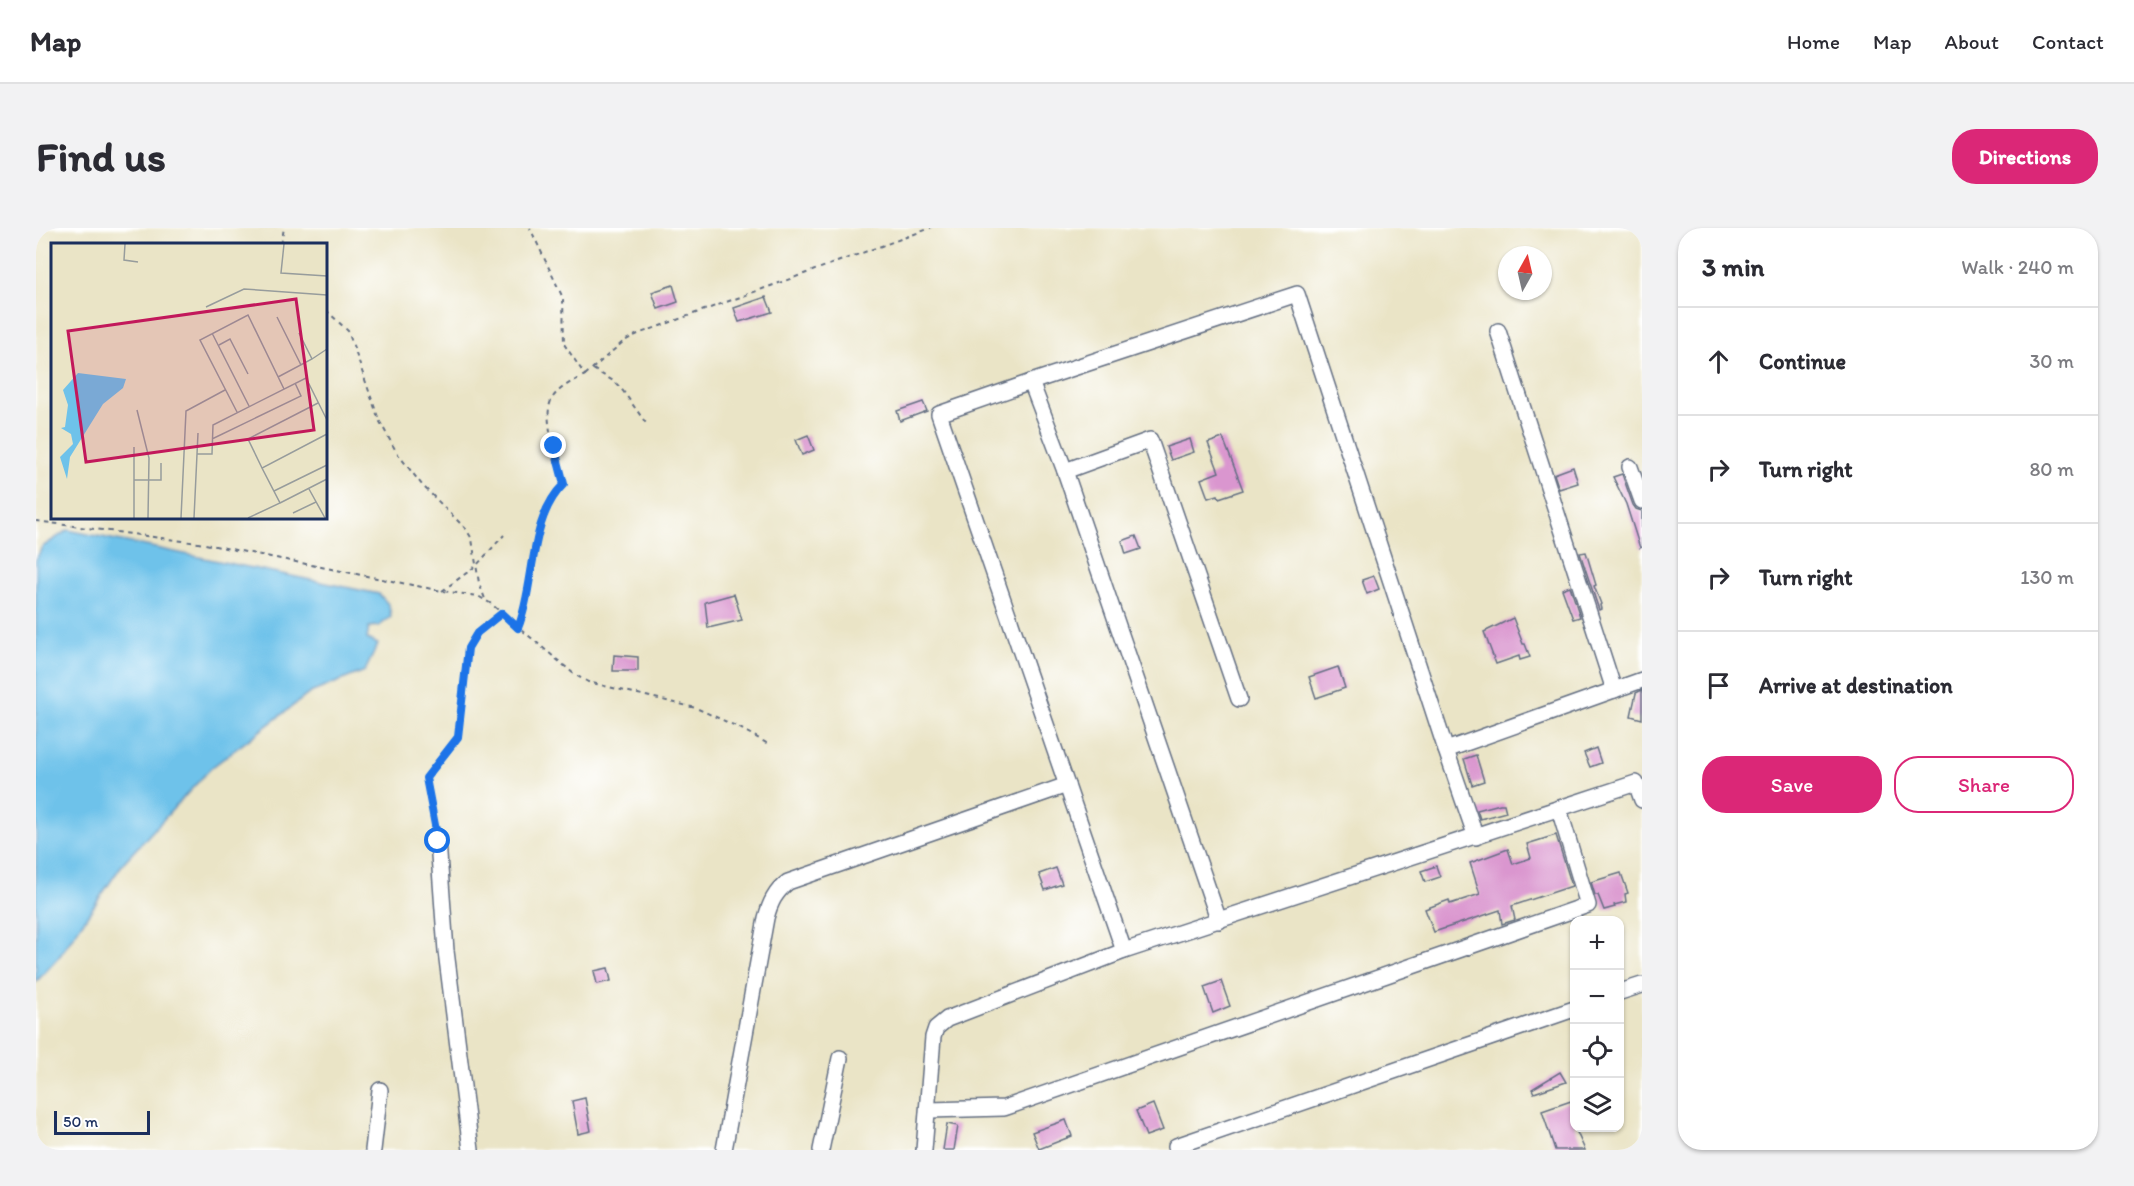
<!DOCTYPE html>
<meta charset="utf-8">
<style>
:root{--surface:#fff;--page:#f2f2f3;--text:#2b2b33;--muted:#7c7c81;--line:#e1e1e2;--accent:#db2777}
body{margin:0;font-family:Itim,sans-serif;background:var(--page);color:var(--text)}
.controls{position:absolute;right:18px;bottom:18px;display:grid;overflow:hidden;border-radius:12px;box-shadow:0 2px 4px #0004}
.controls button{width:54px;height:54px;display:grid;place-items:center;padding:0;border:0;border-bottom:2px solid var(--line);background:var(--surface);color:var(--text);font:30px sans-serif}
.compass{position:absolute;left:1462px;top:18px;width:54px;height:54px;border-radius:50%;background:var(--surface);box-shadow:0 2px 4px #0004;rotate:8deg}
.scale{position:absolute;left:18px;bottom:15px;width:96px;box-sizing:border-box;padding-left:6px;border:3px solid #1b2f5e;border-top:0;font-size:16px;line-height:21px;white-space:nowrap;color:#1b2f5e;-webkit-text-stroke:4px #fff;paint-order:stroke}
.stop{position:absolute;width:18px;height:18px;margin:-14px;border:4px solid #1a73e8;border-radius:50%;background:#fff}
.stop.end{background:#1a73e8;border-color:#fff;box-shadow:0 2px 6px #0008}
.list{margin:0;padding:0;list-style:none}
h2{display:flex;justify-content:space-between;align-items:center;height:78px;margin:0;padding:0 24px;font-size:26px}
h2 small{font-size:20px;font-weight:400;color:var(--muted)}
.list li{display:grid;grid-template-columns:39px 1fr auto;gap:18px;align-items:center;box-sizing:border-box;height:108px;padding:0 24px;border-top:2px solid var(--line)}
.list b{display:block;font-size:22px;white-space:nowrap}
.list em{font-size:20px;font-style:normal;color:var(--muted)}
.actions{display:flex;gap:12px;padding:18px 24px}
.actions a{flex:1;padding:14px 0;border:2px solid var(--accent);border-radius:24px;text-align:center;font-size:21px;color:var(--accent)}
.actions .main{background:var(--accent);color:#fff}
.icon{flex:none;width:33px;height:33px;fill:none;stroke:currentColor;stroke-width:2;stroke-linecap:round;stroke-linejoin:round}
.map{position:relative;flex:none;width:1606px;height:922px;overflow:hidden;border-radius:24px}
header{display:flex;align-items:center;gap:36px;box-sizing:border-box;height:84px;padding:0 30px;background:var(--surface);border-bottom:2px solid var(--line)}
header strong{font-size:28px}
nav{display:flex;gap:33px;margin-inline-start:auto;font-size:21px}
.intro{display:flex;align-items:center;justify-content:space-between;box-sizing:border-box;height:144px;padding:0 36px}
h1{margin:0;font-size:42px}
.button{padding:15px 27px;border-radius:24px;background:var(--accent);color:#fff;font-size:21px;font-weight:700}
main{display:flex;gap:36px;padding:0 36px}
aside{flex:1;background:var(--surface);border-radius:24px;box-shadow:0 2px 4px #0004}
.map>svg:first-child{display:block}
.water{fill:#6ec2ea;stroke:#4478a4;stroke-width:1.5}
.building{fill:#da96cf}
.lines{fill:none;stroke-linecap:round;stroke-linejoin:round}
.minor-casing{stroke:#636e82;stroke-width:18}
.path{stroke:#636e82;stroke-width:2;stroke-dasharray:4.5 4.5;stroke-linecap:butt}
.minor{stroke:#fff;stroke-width:15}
.route{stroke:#1a73e8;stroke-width:8}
.inset-road{fill:none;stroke:#979c9c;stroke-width:1.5}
.view{fill:#c2185b;fill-opacity:0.15;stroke:#c2185b;stroke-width:3}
.inset-edge{fill:none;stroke:#1b2f5e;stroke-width:3}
</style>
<header>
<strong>Map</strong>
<nav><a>Home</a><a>Map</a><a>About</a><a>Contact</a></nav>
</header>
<div class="intro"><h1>Find us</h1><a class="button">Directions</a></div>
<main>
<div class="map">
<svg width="1606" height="922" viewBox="0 0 1606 922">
<rect width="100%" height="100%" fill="#fff"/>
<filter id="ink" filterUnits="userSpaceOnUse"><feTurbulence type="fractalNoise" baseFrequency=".0167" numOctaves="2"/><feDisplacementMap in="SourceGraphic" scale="12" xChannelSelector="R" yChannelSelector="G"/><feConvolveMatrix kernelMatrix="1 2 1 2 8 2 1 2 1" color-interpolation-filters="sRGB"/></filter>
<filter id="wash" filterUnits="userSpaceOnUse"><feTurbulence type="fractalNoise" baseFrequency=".008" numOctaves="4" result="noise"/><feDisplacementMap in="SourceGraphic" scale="24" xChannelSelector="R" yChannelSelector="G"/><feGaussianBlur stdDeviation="1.35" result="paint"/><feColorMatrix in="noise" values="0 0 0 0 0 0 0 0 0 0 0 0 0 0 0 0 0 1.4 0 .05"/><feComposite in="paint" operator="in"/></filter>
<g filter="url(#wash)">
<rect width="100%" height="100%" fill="#eae4c6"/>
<!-- water -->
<polygon class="water" points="32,302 343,366 353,377 355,389 343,398 333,399 331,411 342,416 329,443 274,465 175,540 88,634 23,729 0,754 0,332 6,319"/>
<g id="blocks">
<!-- building -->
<g class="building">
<polygon points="637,57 642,74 622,81 616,64"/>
<polygon points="730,69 736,84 703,94 698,80"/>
<polygon points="887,174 891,183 864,193 861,183"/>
<polygon points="772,207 778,222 766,227 760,212"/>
<polygon points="1187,210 1207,262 1183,270 1182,267 1172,270 1165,251 1183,244 1172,215"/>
<polygon points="1154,211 1158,224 1135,232 1130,219"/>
<polygon points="1537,239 1542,255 1523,261 1518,246"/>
<polygon points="1586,246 1597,277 1600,281 1606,283 1606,319 1604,320 1590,276 1577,249"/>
<polygon points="1100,308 1105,321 1090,326 1086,313"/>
<polygon points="1550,324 1560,357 1558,358 1565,376 1564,377 1565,381 1563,382 1544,325"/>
<polygon points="1338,348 1343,361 1331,366 1326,352"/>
<polygon points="1534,358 1544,389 1537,391 1526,361"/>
<polygon points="698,366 706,392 672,400 669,374"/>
<polygon points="1477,390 1487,416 1489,416 1494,429 1484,432 1483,428 1460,436 1448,404"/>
<polygon points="578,427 602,429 602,443 577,443"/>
<polygon points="1302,439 1309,460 1280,470 1273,449"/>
<polygon points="1606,462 1606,491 1595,488 1600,465"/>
<polygon points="1560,520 1565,535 1554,539 1548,525"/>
<polygon points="1440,527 1448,553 1436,557 1428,531"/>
<polygon points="1464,576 1468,576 1470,584 1444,591 1441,582"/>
<polygon points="1520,607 1536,658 1476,678 1479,692 1469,695 1466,696 1464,682 1398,704 1389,681 1413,672 1414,676 1444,666 1434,635 1472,621 1477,636 1495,630 1491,616"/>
<polygon points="1400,638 1404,649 1389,654 1385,643"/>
<polygon points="1020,640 1026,656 1009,662 1003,646"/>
<polygon points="1585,645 1592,665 1589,666 1590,674 1578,677 1579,679 1568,682 1562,667 1559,667 1555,654"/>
<polygon points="572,740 575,753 561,756 558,743"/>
<polygon points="1185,753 1194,778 1177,785 1168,759"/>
<polygon points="1524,844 1530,854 1498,865 1496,861"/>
<polygon points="549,870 555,903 542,906 536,873"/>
<polygon points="1535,873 1539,884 1539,900 1549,922 1519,922 1506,883"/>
<polygon points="1117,876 1127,902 1110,908 1100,883"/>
<polygon points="1030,892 1036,908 1003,921 996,904"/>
<polygon points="911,896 922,898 918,922 907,922"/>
</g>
</g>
</g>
<g filter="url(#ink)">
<use href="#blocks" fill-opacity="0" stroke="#636e82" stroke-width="1.5"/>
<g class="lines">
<!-- minor casing -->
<g class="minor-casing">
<g id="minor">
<polyline points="1462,103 1578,462"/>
<polyline points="995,154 1029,243 1183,693"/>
<polyline points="1594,239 1606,273"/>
<polyline points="1029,243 1114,212 1203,471"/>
<polyline points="1410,522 1606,452"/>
<polyline points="402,613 410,723 435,922"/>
<polyline points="1088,723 903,186 995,154 1261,66 1410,522 1440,609"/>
<polyline points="1584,764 1606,757"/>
<polyline points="893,882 968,880 1552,677 1523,581"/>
<polyline points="337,922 344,862"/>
<path d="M688,922L730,690C734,675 739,664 752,654L1031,557"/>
<polyline points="785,922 804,830"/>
<polyline points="888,922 897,809 900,800 911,791 1088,723 1600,555 1606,572"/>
<polyline points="1141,922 1140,918 1538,781"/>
</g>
</g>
<!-- path -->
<g class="path">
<polyline points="245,16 248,0"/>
<polyline points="290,82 312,103 343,192 361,225 386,257 430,301 436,311 443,355 449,371"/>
<polyline points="557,141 579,154 587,163 612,198"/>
<polyline points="549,147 588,113 602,106 895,0"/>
<polyline points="0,293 169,316 406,363 442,368 454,375 538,446 552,454 660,480 702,499 734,517"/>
<polyline points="406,363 440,338 468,307"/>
<path d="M482,400C500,355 492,290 528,256C523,235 504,188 517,169C525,158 538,153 549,147L528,116L527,70L494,0"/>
<polyline points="400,601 390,550 422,509 431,420 441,405 466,385"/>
</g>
<!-- minor -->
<use href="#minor" class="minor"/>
</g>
</g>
<g class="lines" filter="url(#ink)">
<!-- route -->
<path class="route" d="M402,613L390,550L422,509L432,420L441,405L466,385L482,400C500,355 492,291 528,256L518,218"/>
</g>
<!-- overview -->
<g transform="translate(15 15)">
<rect width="276" height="276" fill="#eae4c6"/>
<path d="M27,130L75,136L72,145L52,161L19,214L16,236L9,214L22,201L20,191L10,185L14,184L17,162L12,147Z" fill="#6ec2ea"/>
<path class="inset-road" d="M74,1L73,17L87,19M233,1L230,30L276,33M155,64L193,46L276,52M226,74L250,122M161,90L198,163M168,102L179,96L197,131M261,116L276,106M227,134L261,116L248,90M86,167L98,215L97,275M186,169L149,97L197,72L233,146M161,196L250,153L244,140M83,204V275M146,211H161L162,182L255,135L276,177M211,225L197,196L267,160M83,237H110V220M258,246L274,275M223,248L276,222M229,260L276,236M242,270L265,259M130,275L135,168L174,147M143,275L147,190M197,275L229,260L211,225L276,191"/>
<path class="view" d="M245,56L263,187L35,219L17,88Z"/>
<rect width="276" height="276" class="inset-edge"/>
</g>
</svg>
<div class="controls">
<button>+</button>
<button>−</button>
<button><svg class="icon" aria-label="locate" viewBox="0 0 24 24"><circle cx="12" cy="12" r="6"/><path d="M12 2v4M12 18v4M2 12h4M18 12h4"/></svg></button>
<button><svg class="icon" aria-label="layers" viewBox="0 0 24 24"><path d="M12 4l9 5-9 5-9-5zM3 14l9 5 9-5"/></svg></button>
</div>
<svg class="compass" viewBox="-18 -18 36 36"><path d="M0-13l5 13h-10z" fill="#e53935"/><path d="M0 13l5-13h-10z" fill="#7c7c81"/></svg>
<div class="scale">50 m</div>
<div class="stop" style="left:402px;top:613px"></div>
<div class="stop end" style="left:518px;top:218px"></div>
</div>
<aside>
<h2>3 min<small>Walk · 240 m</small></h2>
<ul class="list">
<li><svg class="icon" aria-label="ahead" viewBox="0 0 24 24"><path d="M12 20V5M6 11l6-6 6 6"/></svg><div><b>Continue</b></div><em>30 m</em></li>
<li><svg class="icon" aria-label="right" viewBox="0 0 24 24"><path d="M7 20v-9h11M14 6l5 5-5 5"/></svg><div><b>Turn right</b></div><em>80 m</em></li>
<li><svg class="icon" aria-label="right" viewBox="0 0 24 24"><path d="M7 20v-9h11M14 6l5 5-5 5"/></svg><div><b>Turn right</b></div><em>130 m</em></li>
<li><svg class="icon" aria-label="arrive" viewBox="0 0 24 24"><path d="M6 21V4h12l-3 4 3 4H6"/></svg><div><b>Arrive at destination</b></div></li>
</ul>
<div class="actions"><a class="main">Save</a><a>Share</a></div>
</aside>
</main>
